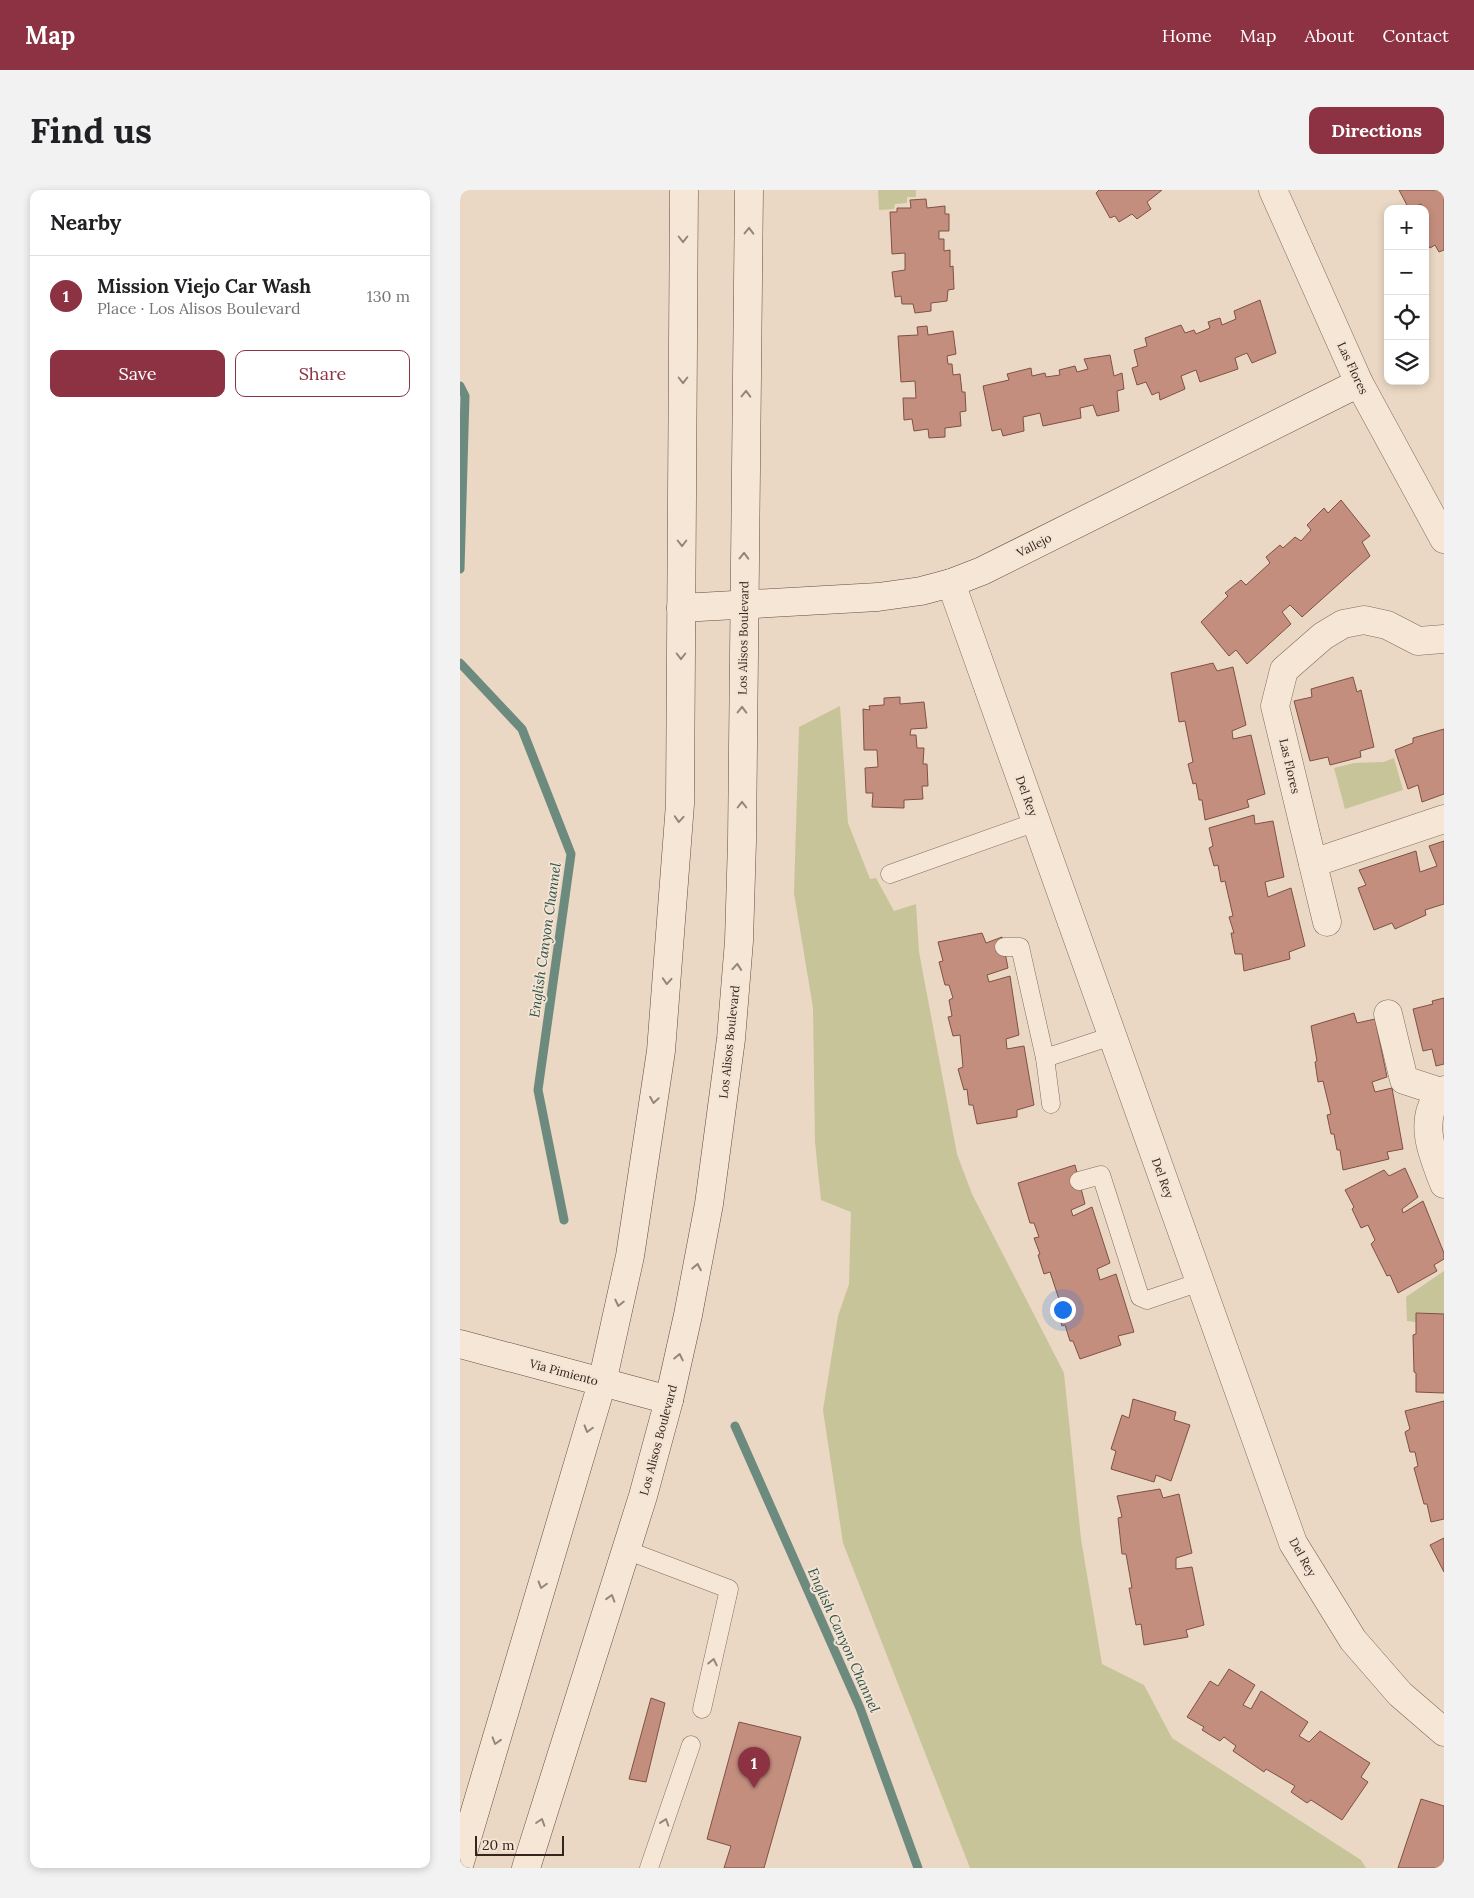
<!DOCTYPE html>
<meta charset="utf-8">
<style>
:root{--surface:#fff;--page:#f2f2f2;--text:#202124;--muted:#757577;--line:#e0e0e0;--accent:#8c3243}
body{margin:0;font-family:Lora,serif;background:var(--page);color:var(--text)}
.controls{position:absolute;right:15px;top:15px;display:grid;overflow:hidden;border-radius:10px;box-shadow:0 2px 8px #0003}
.controls button{width:45px;height:45px;display:grid;place-items:center;padding:0;border:0;border-bottom:1px solid var(--line);background:var(--surface);color:var(--text);font:25px sans-serif}
.scale{position:absolute;left:15px;bottom:12px;width:89px;box-sizing:border-box;padding-left:5px;border:2px solid #34251f;border-top:0;font-size:14px;line-height:18px;white-space:nowrap;color:#34251f;-webkit-text-stroke:4px #f2e3d3;paint-order:stroke}
.you{position:absolute;left:602px;top:1119px;width:18px;height:18px;margin:-12px;border:4px solid #fff;border-radius:50%;background:#1a73e8;box-shadow:0 0 0 8px #1a73e833}
.badge{display:grid;place-items:center;width:32px;height:32px;border-radius:50%;background:var(--accent);color:#fff;font-size:16px;font-weight:700}
.pin{position:absolute;translate:-50% -41px;filter:drop-shadow(0 1px 2px #0008)}
.pin::after{content:'';position:absolute;top:26px;width:18px;height:15px;background:inherit;clip-path:polygon(0 0,100% 0,50% 100%)}
.list{margin:0;padding:0;list-style:none}
h2{display:flex;justify-content:space-between;align-items:center;height:65px;margin:0;padding:0 20px;font-size:21px}
h2 small{font-size:16px;font-weight:400;color:var(--muted)}
.list li{display:grid;grid-template-columns:32px 1fr auto;gap:15px;align-items:center;box-sizing:border-box;height:80px;padding:0 20px;border-top:1px solid var(--line)}
.list b{display:block;font-size:19px;white-space:nowrap}
.list p{margin:0;font-size:16px;white-space:nowrap;color:var(--muted)}
.list em{font-size:16px;font-style:normal;color:var(--muted)}
.actions{display:flex;gap:10px;padding:15px 20px}
.actions a{flex:1;padding:11px 0;border:1px solid var(--accent);border-radius:10px;text-align:center;font-size:18px;color:var(--accent)}
.actions .main{background:var(--accent);color:#fff}
.icon{flex:none;width:28px;height:28px;fill:none;stroke:currentColor;stroke-width:2;stroke-linecap:round;stroke-linejoin:round}
.map{position:relative;flex:none;width:984px;height:1678px;overflow:hidden;border-radius:10px}
header{display:flex;align-items:center;gap:30px;box-sizing:border-box;height:70px;padding:0 25px;background:var(--accent);color:#fff}
header strong{font-size:24px}
nav{display:flex;gap:28px;margin-inline-start:auto;font-size:18px}
.intro{display:flex;align-items:center;justify-content:space-between;box-sizing:border-box;height:120px;padding:0 30px}
h1{margin:0;font-size:35px}
.button{padding:12px 22px;border-radius:10px;background:var(--accent);color:#fff;font-size:18px;font-weight:700}
main{display:flex;gap:30px;padding:0 30px}
aside{flex:1;background:var(--surface);border-radius:10px;box-shadow:0 2px 8px #0003}
.map>svg:first-child{display:block}
.green{fill:#c7c499}
.lines{fill:none;stroke-linecap:round;stroke-linejoin:round}
.stream{stroke:#6d8a7e;stroke-width:9}
.building{fill:#c48e7e;stroke:#7f5144}
.lane-casing{stroke:#826a5c;stroke-width:19}
.street-casing{stroke:#826a5c;stroke-width:29}
.secondary-casing{stroke:#644b3f;stroke-width:29}
.lane{stroke:#f5e6d6;stroke-width:18}
.street{stroke:#f5e6d6;stroke-width:28}
.secondary{stroke:#f5e6d6;stroke-width:28}
.oneway{stroke:#94867a}
.labels{text-anchor:middle;dominant-baseline:central;stroke-width:4;stroke-linejoin:round;paint-order:stroke}
.street-label{font-size:12px;fill:#34251f;stroke:#f2e3d3}
.water-label{font-size:14px;font-style:italic;fill:#2f524a;stroke:#f2e3d3}
</style>
<header>
<strong>Map</strong>
<nav><a>Home</a><a>Map</a><a>About</a><a>Contact</a></nav>
</header>
<div class="intro"><h1>Find us</h1><a class="button">Directions</a></div>
<main>
<aside>
<h2>Nearby<small></small></h2>
<ul class="list">
<li><span class="badge">1</span><div><b>Mission Viejo Car Wash</b><p>Place · Los Alisos Boulevard</p></div><em>130 m</em></li>
</ul>
<div class="actions"><a class="main">Save</a><a>Share</a></div>
</aside>
<div class="map">
<svg width="984" height="1678" viewBox="0 0 984 1678">
<rect width="100%" height="100%" fill="#ead8c4"/>
<!-- green -->
<g class="green">
<polygon points="418,0 456,0 456,7 447,7 447,13 435,14 434,19 419,20"/>
<polygon points="380,516 388,633 410,689 416,688 434,721 456,714 459,762 497,964 512,1004 604,1183 621,1349 642,1474 684,1495 712,1548 901,1670 906,1678 510,1678 383,1353 363,1220 378,1126 389,1094 391,1022 361,1010 355,952 353,818 334,703 339,537"/>
<polygon points="934,568 943,600 885,619 874,578 894,573 924,572"/>
<polygon points="984,1081 984,1125 956,1123 956,1132 947,1131 946,1107"/>
</g>
<g class="lines">
<!-- stream -->
<g class="stream">
<polyline points="0,196 5,206 0,379"/>
<polyline points="0,473 62,539 111,664 78,900 104,1030"/>
<polyline points="275,1236 400,1518 458,1678"/>
</g>
</g>
<!-- building -->
<g class="building">
<polygon points="639,0 702,0 687,12 691,19 677,29 672,24 659,32 655,26 650,28 636,3"/>
<polygon points="939,0 984,0 984,60 979,62 975,55 970,58 965,50 965,31 969,29 965,19 961,14 949,19"/>
<polygon points="466,9 467,18 485,16 485,24 489,24 489,41 479,41 479,49 484,49 484,61 490,60 490,77 493,76 494,99 488,100 487,111 471,113 471,121 455,123 453,114 442,114 441,106 435,107 432,82 445,80 445,63 432,64 430,22 437,22 437,18 451,18 450,10"/>
<polygon points="800,110 816,163 792,173 787,163 775,168 778,179 740,192 736,180 721,186 725,199 700,210 699,202 692,205 686,192 677,195 672,178 678,176 674,160 687,156 685,148 721,135 725,143 734,140 736,144 750,138 748,132 760,128 762,135 776,129 774,121"/>
<polygon points="467,136 468,145 493,141 496,164 487,166 488,174 492,174 493,185 500,184 502,202 505,202 506,221 500,222 501,236 485,238 485,247 469,248 468,239 454,241 452,229 444,230 443,208 456,208 455,191 441,192 438,146 458,145 457,137"/>
<polygon points="650,165 654,186 662,183 664,199 657,201 659,221 637,226 633,215 620,218 621,228 583,236 580,223 563,227 564,241 543,246 541,239 532,241 523,196 549,190 547,184 571,178 572,186 585,183 586,187 600,185 599,180 615,176 617,182 628,179 624,169"/>
<polygon points="881,310 910,346 902,352 910,366 842,427 830,415 822,422 831,434 787,474 776,460 769,466 741,432 768,406 765,403 781,390 786,395 810,373 806,367 820,355 823,358 835,347 841,351 851,340 847,335 864,318 868,323"/>
<polygon points="753,473 757,481 773,477 786,535 772,541 773,549 791,545 805,604 787,610 789,617 745,630 742,610 739,610 736,593 733,594 728,574 733,572 725,531 719,532 711,483"/>
<polygon points="893,487 897,502 901,500 914,557 900,561 901,567 870,575 868,567 850,571 834,511 852,507 851,499"/>
<polygon points="440,507 440,514 464,512 467,538 451,539 450,545 456,545 457,558 464,558 463,574 467,574 468,596 462,596 463,609 444,610 444,618 412,617 413,603 406,603 405,578 418,577 417,560 404,560 403,519 410,520 409,516 424,515 424,508"/>
<polygon points="984,539 984,604 962,612 958,595 948,599 935,560 953,553 953,548"/>
<polygon points="794,625 795,634 813,631 824,687 805,692 808,707 831,698 845,756 829,762 830,769 784,781 782,764 775,764 771,743 774,743 769,727 773,726 765,691 761,692 758,675 754,676 749,658 753,656 749,638"/>
<polygon points="984,651 984,714 965,720 966,725 935,739 932,733 914,740 898,698 906,695 899,680 956,661 960,682 977,676 969,656"/>
<polygon points="522,743 526,753 542,747 548,778 527,785 529,792 550,786 559,845 546,849 547,859 564,856 574,915 557,920 557,927 517,934 513,915 509,915 507,899 504,900 498,879 503,877 500,845 493,846 488,827 492,826 489,810 493,808 489,795 485,795 479,772 483,771 478,752"/>
<polygon points="984,808 984,874 976,876 972,859 963,861 953,819 973,814 972,811"/>
<polygon points="894,823 897,833 915,829 927,887 912,892 915,902 932,898 943,959 927,962 929,969 883,980 880,960 877,960 874,944 871,944 867,925 871,924 863,891 858,892 855,872 857,871 851,836"/>
<polygon points="615,975 625,1014 611,1020 613,1026 632,1017 650,1073 637,1079 640,1090 656,1084 674,1142 658,1146 661,1155 620,1169 613,1151 610,1151 605,1135 602,1136 596,1117 601,1115 590,1082 584,1084 578,1065 580,1064 574,1048 579,1047 574,1033 570,1033 558,993"/>
<polygon points="945,978 958,1007 942,1019 943,1023 963,1011 984,1063 984,1069 974,1075 977,1081 938,1103 930,1085 927,1086 911,1054 915,1050 908,1035 901,1038 892,1019 894,1017 885,1000 924,980 929,986"/>
<polygon points="956,1123 984,1124 984,1203 956,1202 956,1183 954,1182 953,1145 956,1144"/>
<polygon points="673,1209 716,1222 714,1230 730,1235 711,1291 696,1285 694,1292 651,1279 656,1261 651,1259 662,1225 669,1228"/>
<polygon points="984,1211 984,1329 971,1332 967,1314 964,1314 954,1278 958,1276 955,1262 950,1262 945,1242 950,1239 945,1221"/>
<polygon points="700,1299 703,1308 719,1304 732,1363 716,1368 716,1379 732,1377 744,1435 726,1440 728,1447 684,1455 681,1434 676,1435 669,1398 672,1398 666,1364 662,1364 658,1328 662,1327 657,1306"/>
<polygon points="984,1348 984,1382 970,1355"/>
<polygon points="769,1479 795,1495 783,1515 791,1519 801,1501 848,1532 839,1546 849,1552 860,1541 910,1573 901,1587 908,1592 882,1630 851,1610 847,1613 831,1602 835,1596 806,1579 804,1582 773,1561 776,1556 764,1547 760,1551 742,1540 744,1537 727,1527 750,1491 758,1496"/>
<polygon points="191,1508 205,1513 186,1592 169,1589"/>
<polygon points="279,1532 341,1547 304,1678 264,1678 271,1656 247,1649"/>
<polygon points="961,1609 984,1616 984,1678 938,1678"/>
</g>
<g class="lines">
<!-- lane casing -->
<g class="lane-casing">
<g id="lane">
<polyline points="430,684 576,632"/>
<polyline points="544,757 560,757 585,868 652,846"/>
<polyline points="585,868 591,914"/>
<polyline points="619,991 641,985 680,1107 687,1110 740,1092"/>
<polyline points="166,1360 269,1399 242,1519"/>
<polyline points="189,1678 231,1555"/>
</g>
</g>
<!-- street casing -->
<g class="street-casing">
<g id="street">
<polyline points="813,0 899,193 984,349"/>
<polyline points="491,393 833,1353 893,1450 940,1504 984,1542"/>
<polyline points="853,673 984,629"/>
<polyline points="867,732 815,516 824,480 863,446 883,434 904,430 927,435 958,451 984,449"/>
<polyline points="928,824 944,890 981,902"/>
<path d="M984,900C980,902 979,905 976,909C959,935 974,968 984,994"/>
</g>
</g>
<!-- secondary casing -->
<g class="secondary-casing">
<g id="secondary">
<polyline points="221,418 418,407 461,401 491,393 522,381 899,193"/>
<polyline points="0,1154 209,1210"/>
<polyline points="0,1672 142,1193 170,1066 201,861 220,614 224,0"/>
<polyline points="66,1678 183,1306 209,1210 228,1125 249,1014 271,849 279,751 282,651 289,0"/>
</g>
</g>
<!-- lane -->
<use href="#lane" class="lane"/>
<!-- street -->
<use href="#street" class="street"/>
<!-- secondary -->
<use href="#secondary" class="secondary"/>
</g>
<!-- one-way arrows -->
<defs><path id="oneway-chevron" d="M-2-3.5L2.5 0L-2 3.5" fill="none" stroke-width="1.6" stroke-linecap="round" stroke-linejoin="round" transform="scale(1.25)"/></defs>
<g class="oneway">
<use href="#oneway-chevron" transform="translate(289 41) rotate(-89)"/>
<use href="#oneway-chevron" transform="translate(223 49) rotate(90)"/>
<use href="#oneway-chevron" transform="translate(223 190) rotate(90)"/>
<use href="#oneway-chevron" transform="translate(286 204) rotate(-89)"/>
<use href="#oneway-chevron" transform="translate(222 353) rotate(90)"/>
<use href="#oneway-chevron" transform="translate(284 366) rotate(-89)"/>
<use href="#oneway-chevron" transform="translate(221 466) rotate(90)"/>
<use href="#oneway-chevron" transform="translate(282 520) rotate(-89)"/>
<use href="#oneway-chevron" transform="translate(282 615) rotate(-90)"/>
<use href="#oneway-chevron" transform="translate(219 629) rotate(94)"/>
<use href="#oneway-chevron" transform="translate(277 777) rotate(-85)"/>
<use href="#oneway-chevron" transform="translate(207 791) rotate(94)"/>
<use href="#oneway-chevron" transform="translate(194 910) rotate(99)"/>
<use href="#oneway-chevron" transform="translate(237 1077) rotate(-79)"/>
<use href="#oneway-chevron" transform="translate(159 1113) rotate(103)"/>
<use href="#oneway-chevron" transform="translate(219 1167) rotate(-78)"/>
<use href="#oneway-chevron" transform="translate(128 1239) rotate(106)"/>
<use href="#oneway-chevron" transform="translate(82 1395) rotate(106)"/>
<use href="#oneway-chevron" transform="translate(151 1408) rotate(-73)"/>
<use href="#oneway-chevron" transform="translate(253 1472) rotate(-78)"/>
<use href="#oneway-chevron" transform="translate(36 1551) rotate(107)"/>
<use href="#oneway-chevron" transform="translate(81 1632) rotate(-72)"/>
<use href="#oneway-chevron" transform="translate(205 1632) rotate(-71)"/>
</g>
<g class="labels">
<!-- street labels -->
<g class="street-label">
<text transform="translate(893 178) rotate(65)">Las Flores</text>
<text transform="translate(574 355) rotate(-27)">Vallejo</text>
<text transform="translate(283 448) rotate(-89)">Los Alisos Boulevard</text>
<text transform="translate(830 576) rotate(77)">Las Flores</text>
<text transform="translate(567 606) rotate(70)">Del Rey</text>
<text transform="translate(269 852) rotate(-84)">Los Alisos Boulevard</text>
<text transform="translate(703 988) rotate(70)">Del Rey</text>
<text transform="translate(104 1182) rotate(15)">Via Pimiento</text>
<text transform="translate(198 1250) rotate(-75)">Los Alisos Boulevard</text>
<text transform="translate(843 1367) rotate(61)">Del Rey</text>
</g>
<!-- water labels -->
<g class="water-label">
<text transform="translate(85 750) rotate(-82)">English Canyon Channel</text>
<text transform="translate(384 1450) rotate(66)">English Canyon Channel</text>
</g>
</g>
</svg>
<div class="controls">
<button>+</button>
<button>−</button>
<button><svg class="icon" aria-label="locate" viewBox="0 0 24 24"><circle cx="12" cy="12" r="6"/><path d="M12 2v4M12 18v4M2 12h4M18 12h4"/></svg></button>
<button><svg class="icon" aria-label="layers" viewBox="0 0 24 24"><path d="M12 4l9 5-9 5-9-5zM3 14l9 5 9-5"/></svg></button>
</div>
<div class="scale">20 m</div>
<div class="you"></div>
<div class="pin badge" style="left:294px;top:1598px">1</div>
</div>
</main>
